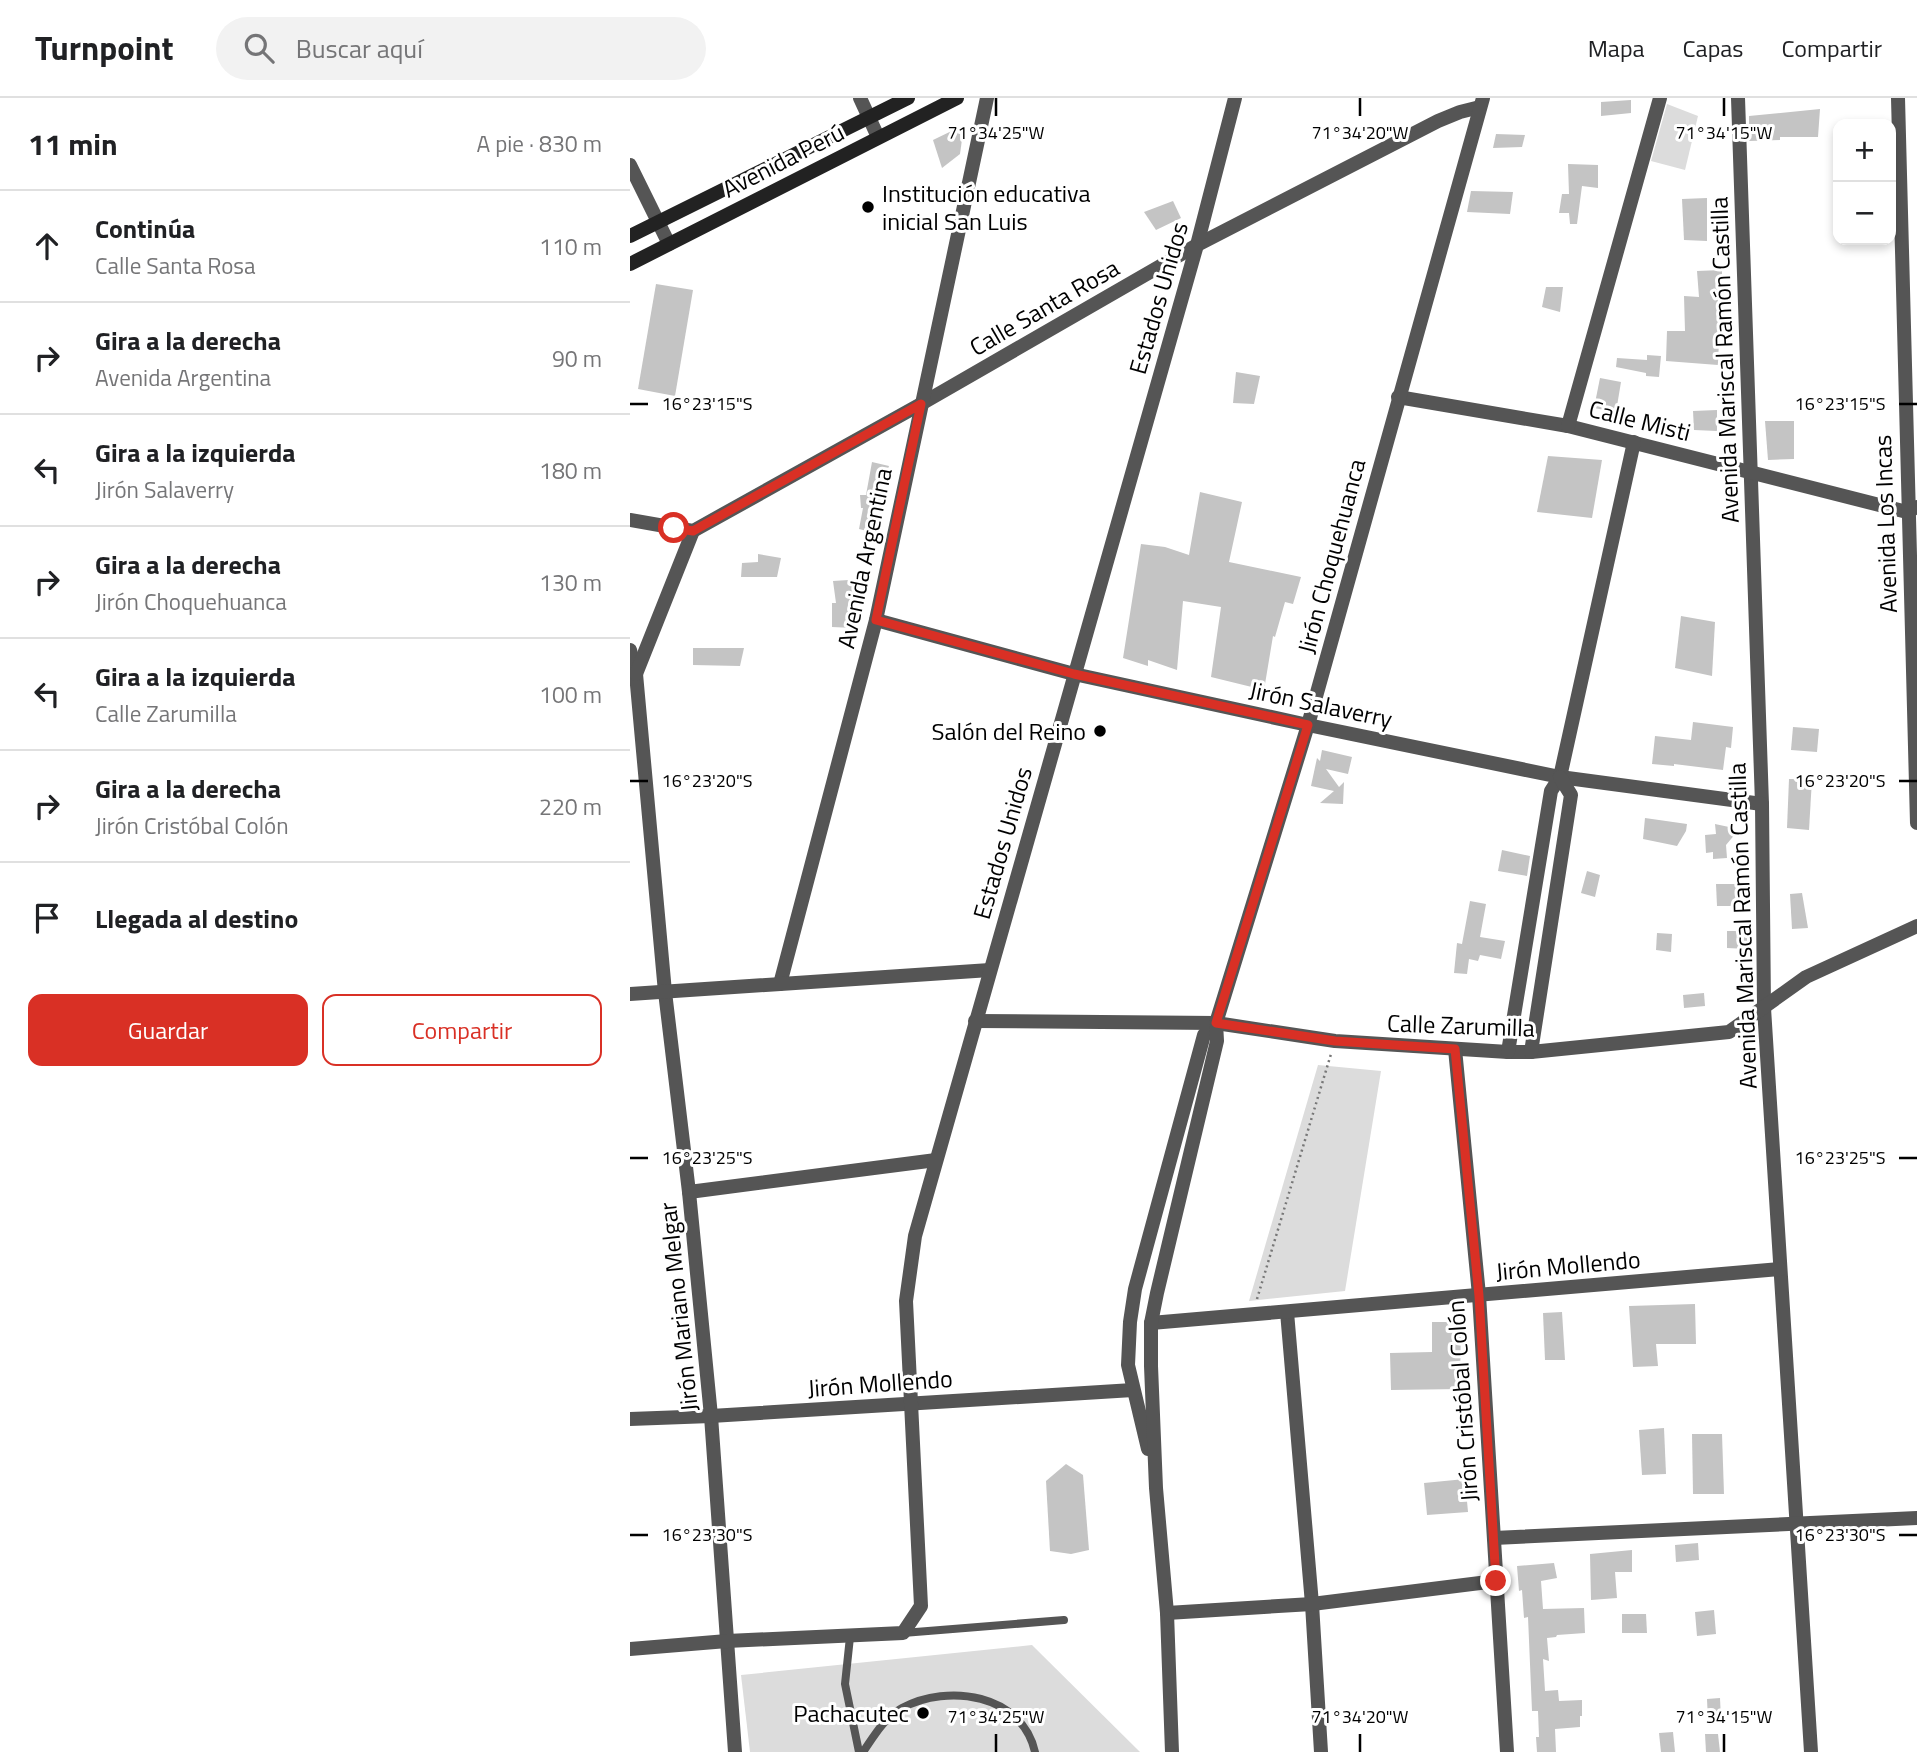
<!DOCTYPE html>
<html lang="es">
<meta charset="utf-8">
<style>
:root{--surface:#fff;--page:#f2f2f2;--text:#202124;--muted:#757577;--line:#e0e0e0;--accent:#d93025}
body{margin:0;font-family:"Titillium Web",sans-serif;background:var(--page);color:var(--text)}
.controls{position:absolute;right:21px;top:21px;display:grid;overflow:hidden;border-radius:14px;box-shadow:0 4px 10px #0003}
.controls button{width:63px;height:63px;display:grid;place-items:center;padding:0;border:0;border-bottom:2px solid var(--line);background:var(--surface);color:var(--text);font:35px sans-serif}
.stop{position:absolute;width:21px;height:21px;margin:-16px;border:5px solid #d93025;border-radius:50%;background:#fff}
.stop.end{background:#d93025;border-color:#fff;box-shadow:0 2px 7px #0008}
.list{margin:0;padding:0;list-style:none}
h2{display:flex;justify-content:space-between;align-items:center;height:91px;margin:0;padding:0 28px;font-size:30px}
h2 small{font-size:23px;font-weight:400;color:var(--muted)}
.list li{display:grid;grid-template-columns:46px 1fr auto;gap:21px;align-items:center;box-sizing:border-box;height:112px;padding:0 28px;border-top:2px solid var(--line)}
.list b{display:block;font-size:26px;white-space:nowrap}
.list p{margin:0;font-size:23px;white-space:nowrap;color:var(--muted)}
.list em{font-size:23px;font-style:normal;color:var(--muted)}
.actions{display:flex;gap:14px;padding:21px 28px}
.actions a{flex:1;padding:16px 0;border:2px solid var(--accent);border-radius:14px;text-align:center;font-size:24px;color:var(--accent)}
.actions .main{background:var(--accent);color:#fff}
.icon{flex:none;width:38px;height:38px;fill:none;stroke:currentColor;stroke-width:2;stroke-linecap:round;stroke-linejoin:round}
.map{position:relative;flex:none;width:1287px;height:1654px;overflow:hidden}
header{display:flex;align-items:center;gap:42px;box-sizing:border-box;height:98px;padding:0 35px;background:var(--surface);border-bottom:2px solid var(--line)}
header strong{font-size:33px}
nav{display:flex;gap:38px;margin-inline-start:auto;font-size:24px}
.search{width:490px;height:63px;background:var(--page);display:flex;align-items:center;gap:18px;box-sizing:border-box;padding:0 24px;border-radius:38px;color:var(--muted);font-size:26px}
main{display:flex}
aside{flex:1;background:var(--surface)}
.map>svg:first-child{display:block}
.green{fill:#dcdcdc}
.building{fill:#c4c4c4}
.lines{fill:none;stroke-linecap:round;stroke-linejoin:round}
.path{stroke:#777;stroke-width:2.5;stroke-dasharray:2 3.5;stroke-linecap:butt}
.service{stroke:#555;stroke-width:8}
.minor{stroke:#555;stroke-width:14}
.tertiary{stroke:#555;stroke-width:14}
.secondary{stroke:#222;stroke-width:14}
.route{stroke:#d93025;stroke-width:9}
.ticks{fill:none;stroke:#000;stroke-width:2.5}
.poi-dot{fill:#000;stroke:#fff;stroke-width:2.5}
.labels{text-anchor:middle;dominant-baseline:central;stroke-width:6;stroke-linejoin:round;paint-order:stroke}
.street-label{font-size:24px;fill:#000;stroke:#fff}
.poi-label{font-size:24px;fill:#000;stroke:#fff;text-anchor:end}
.ticks-label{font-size:18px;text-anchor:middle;fill:#000;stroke:#fff;stroke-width:6;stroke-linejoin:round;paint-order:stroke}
</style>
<header>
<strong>Turnpoint</strong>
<div class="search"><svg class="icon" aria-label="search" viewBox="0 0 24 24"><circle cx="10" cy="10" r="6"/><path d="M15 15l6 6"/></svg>Buscar aquí</div>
<nav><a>Mapa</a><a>Capas</a><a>Compartir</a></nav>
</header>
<main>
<aside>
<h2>11 min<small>A pie · 830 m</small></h2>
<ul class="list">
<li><svg class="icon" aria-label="ahead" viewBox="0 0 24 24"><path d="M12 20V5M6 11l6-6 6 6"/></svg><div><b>Continúa</b><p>Calle Santa Rosa</p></div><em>110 m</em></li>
<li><svg class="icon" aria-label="right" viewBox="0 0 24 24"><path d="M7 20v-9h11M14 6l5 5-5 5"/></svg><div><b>Gira a la derecha</b><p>Avenida Argentina</p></div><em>90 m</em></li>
<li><svg class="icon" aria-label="left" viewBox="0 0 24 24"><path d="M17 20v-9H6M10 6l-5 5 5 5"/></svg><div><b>Gira a la izquierda</b><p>Jirón Salaverry</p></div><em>180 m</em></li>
<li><svg class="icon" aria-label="right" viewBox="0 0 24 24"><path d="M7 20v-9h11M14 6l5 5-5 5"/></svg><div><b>Gira a la derecha</b><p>Jirón Choquehuanca</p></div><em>130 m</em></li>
<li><svg class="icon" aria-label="left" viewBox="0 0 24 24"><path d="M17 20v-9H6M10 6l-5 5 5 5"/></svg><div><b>Gira a la izquierda</b><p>Calle Zarumilla</p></div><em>100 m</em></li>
<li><svg class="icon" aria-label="right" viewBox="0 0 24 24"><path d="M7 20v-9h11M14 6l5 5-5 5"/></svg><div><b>Gira a la derecha</b><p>Jirón Cristóbal Colón</p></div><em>220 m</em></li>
<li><svg class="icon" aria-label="arrive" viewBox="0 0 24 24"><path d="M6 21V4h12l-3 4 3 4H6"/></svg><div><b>Llegada al destino</b></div></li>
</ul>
<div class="actions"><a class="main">Guardar</a><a>Compartir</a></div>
</aside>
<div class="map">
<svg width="1287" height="1654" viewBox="0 0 1287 1654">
<rect width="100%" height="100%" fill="#fff"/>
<!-- green -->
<g class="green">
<polygon points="1037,6 1068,18 1055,72 1021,63"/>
<polygon points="688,967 751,973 715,1193 619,1203"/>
<polygon points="402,1547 510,1654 120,1654 111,1577"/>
</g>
<!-- building -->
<g class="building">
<polygon points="1001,2 1001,15 971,18 971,4"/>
<polygon points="1190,11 1188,39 1150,39 1150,42 1119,43 1119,18"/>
<polygon points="334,27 330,56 312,70 303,42"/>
<polygon points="866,36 895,37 892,49 863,50"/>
<polygon points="938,66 968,67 968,90 952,88 947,126 940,126 939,115 929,115 932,96 939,96"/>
<polygon points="841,93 883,94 880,116 837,114"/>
<polygon points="1077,100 1077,143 1054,142 1052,101"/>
<polygon points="543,103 551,120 526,132 514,114"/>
<polygon points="1092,172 1092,188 1088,188 1090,216 1088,267 1036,263 1037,233 1055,233 1054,198 1069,199 1067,173"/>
<polygon points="26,186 63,192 45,298 8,291"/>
<polygon points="916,189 933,189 930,214 912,209"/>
<polygon points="1017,257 1031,258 1029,279 1016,278 1016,275 986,269 987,260 1017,262"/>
<polygon points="606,274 630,278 624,306 603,305"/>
<polygon points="970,280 991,284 986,314 964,310"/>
<polygon points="1087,312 1087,333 1064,332 1063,313"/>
<polygon points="1135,323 1164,323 1164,361 1138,362"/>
<polygon points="918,358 972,362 962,420 907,414"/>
<polygon points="242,364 259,368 249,398 254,399 251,412 244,412 237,433 229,431 233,410 231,410 230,397 236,397"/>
<polygon points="570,394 612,404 599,464 671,479 663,506 655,504 645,539 643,538 634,592 581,579 591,509 553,503 547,572 518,562 518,568 493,560 511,446 535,449 559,457"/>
<polygon points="128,456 151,460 147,479 111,479 112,465 128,464"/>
<polygon points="234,481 224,530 202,529 202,505 206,505 203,483"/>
<polygon points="1051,518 1085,524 1082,578 1045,570"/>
<polygon points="63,550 114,550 110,568 63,567"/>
<polygon points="1063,624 1103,629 1101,650 1096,649 1093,672 1044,666 1044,668 1022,666 1025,638 1061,642"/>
<polygon points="1163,629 1189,631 1187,654 1161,652"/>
<polygon points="692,652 722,659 718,676 696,671 709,689 714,684 713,706 690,705 704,693 681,688 687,660 690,663"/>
<polygon points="1159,681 1182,681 1179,732 1157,730"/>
<polygon points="1015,720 1057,726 1056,733 1047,748 1013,741"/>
<polygon points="1085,726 1099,729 1099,735 1106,735 1096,747 1097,760 1083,761 1083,754 1076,755 1075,737 1086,736"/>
<polygon points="872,752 900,758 897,778 868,773"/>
<polygon points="957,773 970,777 965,799 951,795"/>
<polygon points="1086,786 1107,786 1108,808 1087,808"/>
<polygon points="1172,795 1178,830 1162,831 1160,796"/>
<polygon points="840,803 856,806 850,839 875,843 871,861 850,857 848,863 839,861 837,876 824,875 827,845 832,846"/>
<polygon points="1097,833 1117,833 1117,851 1097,850"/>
<polygon points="1027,835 1042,836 1041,854 1026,852"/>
<polygon points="1074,895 1075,908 1054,910 1053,897"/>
<polygon points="1065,1206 1066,1246 1026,1246 1028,1268 1003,1269 999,1208"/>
<polygon points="932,1214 935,1262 915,1262 913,1215"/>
<polygon points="802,1224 831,1224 830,1291 761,1292 760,1255 802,1254"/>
<polygon points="1034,1330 1036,1376 1012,1377 1009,1332"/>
<polygon points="1062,1336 1092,1336 1094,1396 1063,1396"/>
<polygon points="436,1366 453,1377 459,1452 441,1456 420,1453 416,1383"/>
<polygon points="835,1381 838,1414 797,1417 794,1385"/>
<polygon points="1068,1445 1069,1462 1046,1464 1045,1447"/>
<polygon points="1002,1452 1002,1474 985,1474 987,1500 961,1502 960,1456"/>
<polygon points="924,1465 927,1480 911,1483 913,1511 954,1510 955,1535 927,1537 926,1539 917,1540 919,1563 913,1561 915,1593 928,1592 929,1603 952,1602 952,1618 950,1618 950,1629 925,1631 926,1654 907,1654 906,1639 909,1639 908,1613 902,1613 898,1519 894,1520 892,1492 889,1493 887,1468"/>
<polygon points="1084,1512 1086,1536 1067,1538 1065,1514"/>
<polygon points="992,1516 1016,1516 1017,1535 992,1535"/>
<polygon points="1090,1600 1091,1622 1078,1623 1077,1601"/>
<polygon points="1043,1634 1045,1654 1031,1654 1029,1635"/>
<polygon points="1075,1636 1088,1636 1090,1654 1076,1654"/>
</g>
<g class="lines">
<!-- path -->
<polyline class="path" points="627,1201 701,956"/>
<!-- service -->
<g class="service">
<polyline points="273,1535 434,1522"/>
<polyline points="220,1539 215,1586 229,1654"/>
<path d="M233,1654C244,1638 254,1620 272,1610C318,1585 392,1596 405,1654"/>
</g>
<!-- minor -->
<g class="minor">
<polyline points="230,0 248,39"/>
<polyline points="1108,0 1132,706 1134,910 1181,1654"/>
<polyline points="0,67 39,146"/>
<polyline points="768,299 938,328 1277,414 1287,409"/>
<polyline points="938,328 1030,0"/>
<polyline points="0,422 63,433 291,306 567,147 808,23 830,14 850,9"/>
<polyline points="246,522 444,576 678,627 930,679 1132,706"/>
<polyline points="0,552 6,576 35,894 59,1094 81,1318 105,1654"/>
<polyline points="6,576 63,433"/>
<polyline points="150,886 246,522 357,0"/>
<polyline points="0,896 360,872"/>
<polyline points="345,923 586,925 705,943 878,954 901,954 1099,934 1176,879 1287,828"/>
<polyline points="825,951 849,1197 877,1654"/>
<polyline points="878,954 921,693 930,679 1004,344"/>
<polyline points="901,954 941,697 930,679"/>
<polyline points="59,1094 306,1062"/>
<polyline points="657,1214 682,1506 691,1654"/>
<polyline points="521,1225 1150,1171"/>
<polyline points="0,1321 81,1318 503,1292"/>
<polyline points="518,1351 498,1267 500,1224 505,1191 574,937 586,925"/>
<polyline points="864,1440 1287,1420"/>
<polyline points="537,1515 682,1506 866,1483"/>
<polyline points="0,1551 97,1543 273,1535 291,1508 276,1203 285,1138 567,147 605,0"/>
<polyline points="542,1654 537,1515 526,1390 521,1268 521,1225 527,1195 587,943 586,925 678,627 853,0"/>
</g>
<!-- tertiary -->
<polyline class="tertiary" points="1268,0 1287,725"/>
<!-- secondary -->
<g class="secondary">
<polyline points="0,138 278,0"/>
<polyline points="0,166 327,0"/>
</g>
</g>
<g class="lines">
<!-- route -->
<polyline class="route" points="44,430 63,433 291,306 246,522 444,576 678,627 586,925 705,943 825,951 849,1198 866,1483"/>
</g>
<!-- ticks -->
<path class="ticks" d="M366,0V18M730,0V18M1094,0V18M0,306H18M1269,306H1287M0,683H18M1269,683H1287M0,1060H18M1269,1060H1287M0,1437H18M1269,1437H1287M366,1636V1654M730,1636V1654M1094,1636V1654"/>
<!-- markers -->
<g class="poi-dot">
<circle cx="238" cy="109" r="7"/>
<circle cx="470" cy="633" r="7"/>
<circle cx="293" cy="1615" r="7"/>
</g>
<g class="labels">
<!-- street labels -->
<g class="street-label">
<text transform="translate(153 62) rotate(-27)">Avenida Perú</text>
<text transform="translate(528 200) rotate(-74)">Estados Unidos</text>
<text transform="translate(414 209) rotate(-30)">Calle Santa Rosa</text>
<text transform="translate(1094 262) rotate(-92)">Avenida Mariscal Ramón Castilla</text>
<text transform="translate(1010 322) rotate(14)">Calle Misti</text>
<text transform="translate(1255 426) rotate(-92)">Avenida Los Incas</text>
<text transform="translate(701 458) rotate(-75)">Jirón Choquehuanca</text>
<text transform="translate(234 460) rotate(-78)">Avenida Argentina</text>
<text transform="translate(691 606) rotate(12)">Jirón Salaverry</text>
<text transform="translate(372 745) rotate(-74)">Estados Unidos</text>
<text transform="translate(1112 828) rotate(-92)">Avenida Mariscal Ramón Castilla</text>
<text transform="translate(831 927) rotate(2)">Calle Zarumilla</text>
<text transform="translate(938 1167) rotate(-5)">Jirón Mollendo</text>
<text transform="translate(48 1209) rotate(-96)">Jirón Mariano Melgar</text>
<text transform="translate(250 1285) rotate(-4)">Jirón Mollendo</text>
<text transform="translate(832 1303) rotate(-94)">Jirón Cristóbal Colón</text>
</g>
<!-- poi labels -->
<g class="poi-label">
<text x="252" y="95" text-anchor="start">Institución educativa<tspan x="252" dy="28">inicial San Luis</tspan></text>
<text x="456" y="633">Salón del Reino</text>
<text x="279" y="1615">Pachacutec</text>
</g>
</g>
<g class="ticks-label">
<text x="366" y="41">71°34'25"W</text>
<text x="730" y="41">71°34'20"W</text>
<text x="1094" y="41">71°34'15"W</text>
<text x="77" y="312">16°23'15"S</text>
<text x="1210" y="312">16°23'15"S</text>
<text x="77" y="689">16°23'20"S</text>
<text x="1210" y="689">16°23'20"S</text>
<text x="77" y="1066">16°23'25"S</text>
<text x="1210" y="1066">16°23'25"S</text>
<text x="77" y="1443">16°23'30"S</text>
<text x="1210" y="1443">16°23'30"S</text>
<text x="366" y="1625">71°34'25"W</text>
<text x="730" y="1625">71°34'20"W</text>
<text x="1094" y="1625">71°34'15"W</text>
</g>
</svg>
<div class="controls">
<button>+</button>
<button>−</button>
</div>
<div class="stop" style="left:44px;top:430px"></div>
<div class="stop end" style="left:866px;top:1483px"></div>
</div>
</main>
